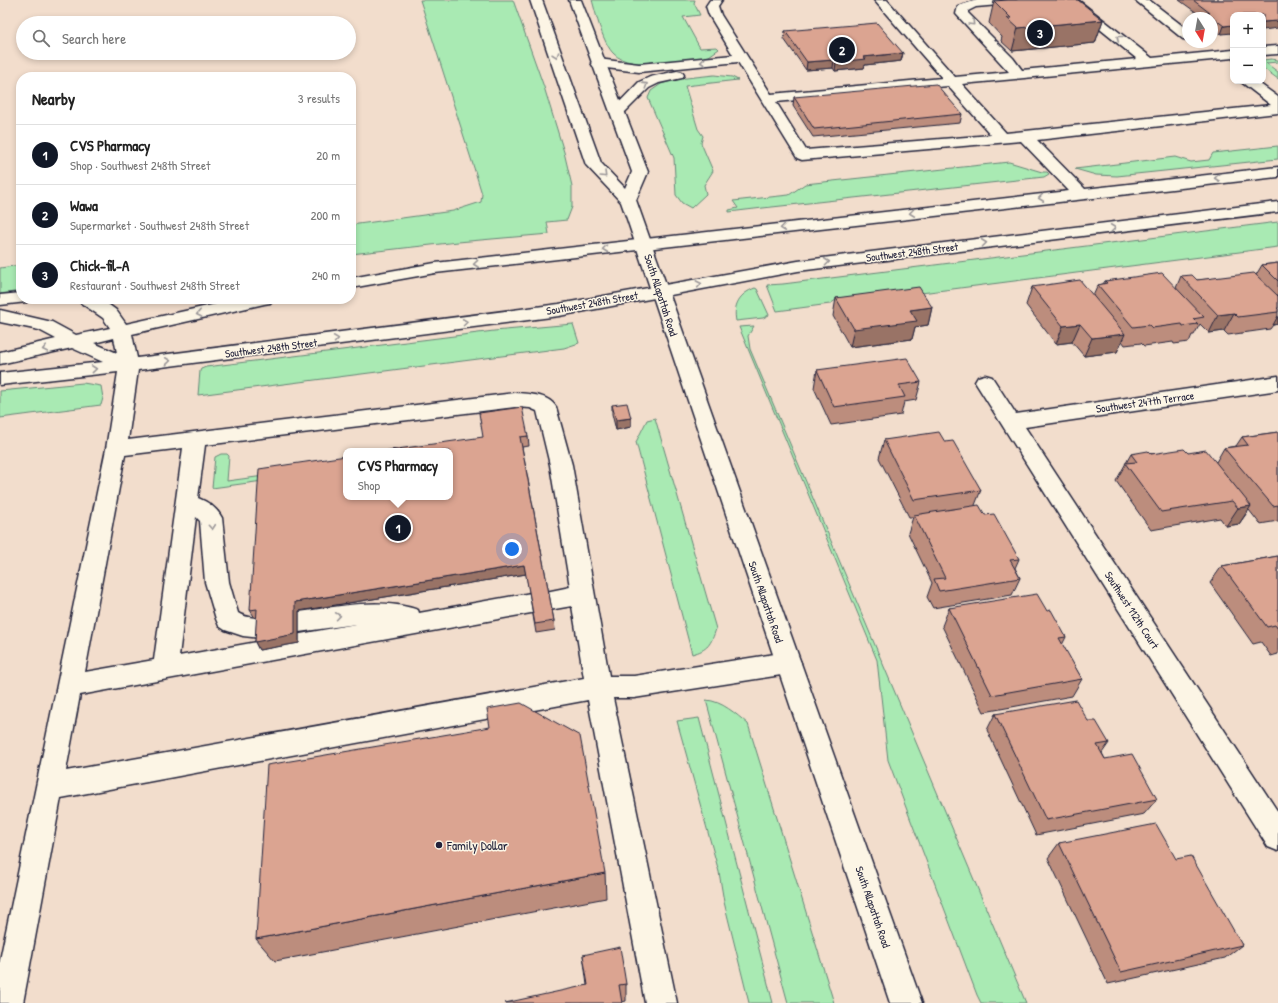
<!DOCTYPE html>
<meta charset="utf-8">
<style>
:root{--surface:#fff;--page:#f6f6f6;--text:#222;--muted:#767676;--line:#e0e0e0;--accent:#111827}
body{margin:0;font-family:"Patrick Hand",sans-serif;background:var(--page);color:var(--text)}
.controls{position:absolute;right:12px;top:12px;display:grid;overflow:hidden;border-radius:8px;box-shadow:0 2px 6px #0003}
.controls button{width:36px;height:36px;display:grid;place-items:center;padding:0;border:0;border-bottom:1px solid var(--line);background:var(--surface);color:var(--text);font:20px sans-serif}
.compass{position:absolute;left:1182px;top:12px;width:36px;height:36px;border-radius:50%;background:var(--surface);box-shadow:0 2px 6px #0003;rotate:169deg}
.you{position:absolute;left:512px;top:549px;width:14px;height:14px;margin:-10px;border:3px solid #fff;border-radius:50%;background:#1a73e8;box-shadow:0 0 0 6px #1a73e833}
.badge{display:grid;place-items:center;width:26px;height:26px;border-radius:50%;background:var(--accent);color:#fff;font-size:13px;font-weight:700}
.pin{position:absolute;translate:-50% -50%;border:2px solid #fff;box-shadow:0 1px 4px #0006}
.popup{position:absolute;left:343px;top:448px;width:110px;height:52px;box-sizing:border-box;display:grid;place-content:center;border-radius:8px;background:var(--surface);filter:drop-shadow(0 1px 3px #0005);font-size:13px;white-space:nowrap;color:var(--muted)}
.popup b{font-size:15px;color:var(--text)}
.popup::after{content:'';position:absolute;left:50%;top:100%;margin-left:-8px;border:8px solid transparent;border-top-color:var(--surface)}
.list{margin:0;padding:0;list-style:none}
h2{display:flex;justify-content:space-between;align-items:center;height:52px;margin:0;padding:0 16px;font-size:17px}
h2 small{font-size:13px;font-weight:400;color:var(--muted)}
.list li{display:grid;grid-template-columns:26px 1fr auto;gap:12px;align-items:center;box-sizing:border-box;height:60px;padding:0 16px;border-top:1px solid var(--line)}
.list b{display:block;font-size:15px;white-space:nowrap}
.list p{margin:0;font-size:13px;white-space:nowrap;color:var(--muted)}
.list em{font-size:13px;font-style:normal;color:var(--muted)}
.icon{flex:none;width:22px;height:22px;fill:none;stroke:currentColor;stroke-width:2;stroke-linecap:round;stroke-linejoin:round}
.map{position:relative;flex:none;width:1278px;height:1003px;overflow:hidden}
.search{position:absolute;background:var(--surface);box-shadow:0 2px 6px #0003;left:16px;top:16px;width:340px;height:44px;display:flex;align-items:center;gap:10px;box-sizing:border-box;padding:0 14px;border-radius:22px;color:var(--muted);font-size:15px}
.panel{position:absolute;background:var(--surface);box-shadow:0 2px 6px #0003;left:16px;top:72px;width:340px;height:232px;border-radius:16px}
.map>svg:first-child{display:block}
.green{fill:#a9eab3;stroke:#668677}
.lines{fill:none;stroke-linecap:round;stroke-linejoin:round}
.minor-casing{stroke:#22223b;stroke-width:3}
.major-casing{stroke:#22223b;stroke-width:3}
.minor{fill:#fcf5e5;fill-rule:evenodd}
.major{fill:#fcf5e5;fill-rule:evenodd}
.wall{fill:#bc8d7d;stroke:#22223b}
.shaded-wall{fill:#997366;stroke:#22223b}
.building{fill:#dba491;stroke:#22223b}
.oneway{stroke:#9a9698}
.poi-dot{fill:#22223b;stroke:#fcf5e5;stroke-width:1.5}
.labels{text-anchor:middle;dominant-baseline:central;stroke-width:3;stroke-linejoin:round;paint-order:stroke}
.street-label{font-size:11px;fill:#22223b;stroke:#fcf5e5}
.near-poi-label{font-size:13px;fill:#22223b;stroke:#fcf5e5;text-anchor:start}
</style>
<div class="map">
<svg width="1278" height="1003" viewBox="0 0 1278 1003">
<rect width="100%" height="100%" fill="#f2ddcc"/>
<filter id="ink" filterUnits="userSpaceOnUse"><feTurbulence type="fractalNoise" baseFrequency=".025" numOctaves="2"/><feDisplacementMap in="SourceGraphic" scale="8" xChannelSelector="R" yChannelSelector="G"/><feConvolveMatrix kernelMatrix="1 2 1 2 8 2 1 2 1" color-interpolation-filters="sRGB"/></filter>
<g filter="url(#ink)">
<!-- green -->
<g class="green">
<polygon points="420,0 513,0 544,87 564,152 572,186 572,207 567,220 547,222 549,234 458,242 351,254 351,225 453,211 481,202 482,194 475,171"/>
<path d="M592,0H695L694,3L700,15L683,17L700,48L717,47L719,49L709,56L701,58C679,61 631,71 614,54C603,44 596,14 592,0Z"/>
<polygon points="1271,59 1278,60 1278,62 1266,63 1278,72 1278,79 1263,68 1263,60"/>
<polygon points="714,75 732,77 738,80 685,86 698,129 703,136 701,143 713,171 704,185 706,194 691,208 682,203 676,195 674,158 648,98 651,91 661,84 677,79"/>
<polygon points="1278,146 1278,159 1117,176 1096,175 1075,169 1175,157 1191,162 1209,160 1213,153"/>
<polygon points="1009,162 1042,172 1047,172 1049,174 1044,177 763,208 729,212 729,210 738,208 733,201 789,195 805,184"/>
<path d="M1278,222V247L867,300C854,296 841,295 830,304L777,311L767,285L783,284Z"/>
<polygon points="21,265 21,291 0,294 0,268"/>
<path d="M755,288L757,289L769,315L763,318L736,321C733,305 739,294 755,288Z"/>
<polygon points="573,324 579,343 564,348 198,395 200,371 201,369 206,367 494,331"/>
<polygon points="754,326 748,336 750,349 1026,1003 981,1003 977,995 888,760 877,660 739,327"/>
<polygon points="83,383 101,386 103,398 101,405 0,418 0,391"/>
<path d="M655,418L716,629C711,644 708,650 692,654L636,442L647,420Z"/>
<polygon points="221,454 227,454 229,456 227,481 264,476 263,481 212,488 215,457"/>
<path d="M706,700C722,701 736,714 748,724L834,1003H788Z"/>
<polygon points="699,718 773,1003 749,1003 724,902 719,872 677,721"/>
</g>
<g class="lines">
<!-- minor casing -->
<g class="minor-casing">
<g id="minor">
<path d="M710,0H722L718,6L721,15L771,94L942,78L874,0H887L955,77L1009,72L956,14L958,6L977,0H1016L1014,3L1010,4L976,7L968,11V13L1013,58L1022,70L1137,59L1064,0H1078L1152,58L1233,50V58L962,84L1006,133L1271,105L1240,81H1256L1278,97V113L1037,140L1085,189L1278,167V177L435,273L351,288V278L435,263L1069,191L1021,141L802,160L797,158L738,62L639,72L598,67L593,66L591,63L593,60L598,59L639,64L733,55L709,15L706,6ZM948,86L991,135L806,150L776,102Z"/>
<polygon points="1135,0 1149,0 1188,30 1188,40 1183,39"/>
<polygon points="1278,46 1278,54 1263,55 1263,47"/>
<polygon points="677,71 682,72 684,75 682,78 659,83 649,88 622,115 617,116 612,115 610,112 639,82 650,77"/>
<path d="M1278,202V212L798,271L559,316L138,370L128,440L515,393C529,394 548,394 556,407L572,465L609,676H634L788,652L797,655L801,663L797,671L788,674L634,698H613L677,1003H645L588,700L61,798L23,1003H0V960L106,449L118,372L0,385V373L103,362L72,348L0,364V352L56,339L39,330L0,322V310L52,322L76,335L110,328L103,318L81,303L78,299H101L116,310L126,324L239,299H273L270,303L264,304L132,334L137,358L559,304L798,261ZM114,338L117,353L94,343ZM515,407L530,408L537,411L550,465L570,587L541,593L539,596L531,593L419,613L418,610C380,597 338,607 299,612L290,615L287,622L290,629L299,632L356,624L179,656L196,517L200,521L205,582L216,619L219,626L225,630L243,636L261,638L270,635L273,628L270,621C260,617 247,619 238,613L229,582L222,518C217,508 208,502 198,498L205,445ZM183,448L154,660L85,672L125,455ZM572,606L584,678L66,771L80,695L531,613L539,610L541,607L549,610Z"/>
<polygon points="21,293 21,299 29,299 27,302 0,305 0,295"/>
<polygon points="985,375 992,377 1016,414 1278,376 1278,390 1025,427 1278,812 1278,851 1268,847 975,382 978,377"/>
</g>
</g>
<!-- major casing -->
<g class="major-casing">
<polygon id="major" points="530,0 542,0 601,163 625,188 632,172 569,0 581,0 648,172 636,200 922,1003 890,1003 626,216 621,202 586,165"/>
</g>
<!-- minor -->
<use href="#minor" class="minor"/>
<!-- major -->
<use href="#major" class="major"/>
</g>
<!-- wall -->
<g class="wall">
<polygon points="1179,0 1278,0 1221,34 1212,27 1212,18 1204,18"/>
<polygon points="994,1 1103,20 1095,43 1012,51 1001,41 1002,37 989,23"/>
<polygon points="785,31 903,53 901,61 865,65 864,68 835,71 833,68 806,70 784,39"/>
<polygon points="794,97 962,114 960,123 813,137 793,106"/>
<polygon points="1278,263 1278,324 1273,325 1270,329 1228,335 1224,331 1209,333 1200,324 1194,335 1192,335 1189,342 1174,344 1173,342 1144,346 1141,343 1125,345 1122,341 1117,352 1084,356 1072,342 1056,344 1026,305 1032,287 1093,296 1098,285 1103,284 1105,281 1176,288 1181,276 1197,280 1256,275 1262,265"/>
<polygon points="836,298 932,307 928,325 915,327 912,339 850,347 833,316"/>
<polygon points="817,370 921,382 916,400 904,402 901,415 831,425 814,388"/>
<polygon points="612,405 631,418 631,427 616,430 612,414"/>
<polygon points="1278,432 1278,521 1260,524 1249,510 1239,524 1226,526 1220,518 1151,530 1116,481 1131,454 1188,453 1216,462 1224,448 1236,446 1242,437"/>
<polygon points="528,436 529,446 522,447 554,621 555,630 536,633 526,574 299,611 299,643 259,650 255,642 257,618 255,618 250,610 483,437"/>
<polygon points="884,440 945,442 981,490 975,505 985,515 1019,559 1015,568 1020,578 1012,595 933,608 927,597 932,583 908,533 913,517 909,517 879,458"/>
<polygon points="1278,556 1278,654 1271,656 1261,642 1253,644 1210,583 1222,566"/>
<polygon points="949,608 1047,611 1066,637 1062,645 1082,679 1072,696 984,712 942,626"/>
<polygon points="995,714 1088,721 1109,743 1102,753 1105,759 1157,799 1144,814 1036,835 987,730"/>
<polygon points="1059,843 1176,859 1242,945 1225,958 1108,984 1048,858"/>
<polygon points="605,873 606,898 275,961 256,939"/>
<polygon points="583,955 626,984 626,1001 622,1002 587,985"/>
</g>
<!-- shaded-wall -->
<g class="shaded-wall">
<polygon points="1103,20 1095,43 1012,51 1018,28"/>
<polygon points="1278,21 1278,28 1263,30 1263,22"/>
<polygon points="1233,25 1233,33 1221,34 1224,26"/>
<polygon points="903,53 901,61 865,65 864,68 835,71 836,62 863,57"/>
<polygon points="834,60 833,68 806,70 807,62"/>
<polygon points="932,307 928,325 915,327 912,339 850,347 854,329 910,310"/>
<polygon points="1234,313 1224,331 1209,333 1218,315"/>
<polygon points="1278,316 1278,324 1273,325"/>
<polygon points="1080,324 1072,342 1056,344 1063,326"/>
<polygon points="1125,334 1117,352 1084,356 1092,338"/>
<polygon points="631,418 631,427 616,430 616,420"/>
<polygon points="1251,506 1239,524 1226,526 1238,508"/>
<polygon points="524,565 526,574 299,611 299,643 259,650 255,642 295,602"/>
</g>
<!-- building -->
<g class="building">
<polygon points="1008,0 1078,0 1103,20 1018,28 1007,18 1011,18 994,1"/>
<polygon points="1193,0 1278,0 1278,21 1263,22 1263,15 1233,15 1233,25 1224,26 1207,13 1210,13"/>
<polygon points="877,23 903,53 863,57 866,59 836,62 834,60 807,62 785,31"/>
<polygon points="936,84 962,114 814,129 794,97"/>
<polygon points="1278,263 1278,281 1262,265"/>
<polygon points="1162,273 1204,317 1193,319 1198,324 1183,326 1182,324 1152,328 1149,325 1133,327 1098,285 1107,283 1105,281"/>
<polygon points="1254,273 1278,296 1278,308 1277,308 1278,309 1278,312 1238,317 1234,313 1218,315 1181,276 1192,275 1197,280"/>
<polygon points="1080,280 1125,334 1092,338 1080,324 1063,326 1032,287"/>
<polygon points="919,287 932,307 910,310 917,321 854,329 836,298"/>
<polygon points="907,358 921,382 899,385 905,397 834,407 817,370"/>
<polygon points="627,403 631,418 616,420 612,405"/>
<polygon points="522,407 528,436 520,437 554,621 535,624 524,565 295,602 295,634 255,642 257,609 250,610 259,469 346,456 346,497 450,497 450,451 383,451 483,437 479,413"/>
<polygon points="939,432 945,442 953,441 981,490 914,500 884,440"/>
<polygon points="1278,432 1278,505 1273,506 1224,448 1248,445 1242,437"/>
<polygon points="1184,449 1188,453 1206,450 1251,506 1238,508 1232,501 1161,512 1125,463 1137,462 1131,454 1148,451 1151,454"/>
<polygon points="979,505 985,515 994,514 1019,559 1010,560 1020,578 939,591 934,579 945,578 914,515"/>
<polygon points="1278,556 1278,629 1275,625 1267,627 1222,566"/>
<polygon points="1037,594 1047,611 1051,610 1066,637 1059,638 1082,679 992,695 949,608"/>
<polygon points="1076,700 1088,721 1096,721 1109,743 1097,745 1105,759 1132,754 1157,799 1046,820 995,714"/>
<polygon points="521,703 580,736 605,873 256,939 267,765 490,727 487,709"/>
<polygon points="1156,824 1176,859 1191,856 1242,945 1121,972 1059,843"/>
<polygon points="620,947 626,984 619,985 622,1003 505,1003 588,985 583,955"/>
</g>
<!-- one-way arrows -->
<defs><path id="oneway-chevron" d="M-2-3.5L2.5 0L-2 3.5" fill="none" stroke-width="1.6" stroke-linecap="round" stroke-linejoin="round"/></defs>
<g class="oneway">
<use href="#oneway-chevron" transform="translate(972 23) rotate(46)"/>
<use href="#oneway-chevron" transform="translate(1119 38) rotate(-141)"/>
<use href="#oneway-chevron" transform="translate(556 55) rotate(71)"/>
<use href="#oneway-chevron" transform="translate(703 62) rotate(175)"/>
<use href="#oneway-chevron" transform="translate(645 85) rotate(-33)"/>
<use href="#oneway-chevron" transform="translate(604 175) rotate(45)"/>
<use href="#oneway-chevron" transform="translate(1217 178) rotate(174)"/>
<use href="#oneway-chevron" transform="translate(1041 198) rotate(173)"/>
<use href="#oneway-chevron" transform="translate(912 213) rotate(173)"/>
<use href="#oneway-chevron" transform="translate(783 228) rotate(173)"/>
<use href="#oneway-chevron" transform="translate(1113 228) rotate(-7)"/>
<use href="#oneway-chevron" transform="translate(984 243) rotate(-7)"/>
<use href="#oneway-chevron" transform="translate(605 249) rotate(173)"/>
<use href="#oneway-chevron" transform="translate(827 262) rotate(-7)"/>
<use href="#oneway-chevron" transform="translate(476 264) rotate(174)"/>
<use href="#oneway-chevron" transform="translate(699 284) rotate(-11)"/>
<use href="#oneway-chevron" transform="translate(199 314) rotate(167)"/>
<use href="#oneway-chevron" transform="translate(465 322) rotate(-7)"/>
<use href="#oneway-chevron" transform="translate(336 339) rotate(-8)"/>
<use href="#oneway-chevron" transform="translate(45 349) rotate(168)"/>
<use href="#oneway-chevron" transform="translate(168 361) rotate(-6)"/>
<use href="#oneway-chevron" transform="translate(94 369) rotate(-6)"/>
<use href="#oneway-chevron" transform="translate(212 527) rotate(85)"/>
<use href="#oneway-chevron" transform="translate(338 616) rotate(-8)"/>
</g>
</g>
<!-- markers -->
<circle class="poi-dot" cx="439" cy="845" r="4"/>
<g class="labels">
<!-- street labels -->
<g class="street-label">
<text transform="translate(912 252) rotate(-7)">Southwest 248th Street</text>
<text transform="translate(661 295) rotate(72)">South Allapattah Road</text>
<text transform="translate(592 303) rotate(-10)">Southwest 248th Street</text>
<text transform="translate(271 348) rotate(-7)">Southwest 248th Street</text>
<text transform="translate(1145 402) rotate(-8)">Southwest 247th Terrace</text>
<text transform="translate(766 602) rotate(71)">South Allapattah Road</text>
<text transform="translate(1132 610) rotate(57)">Southwest 112th Court</text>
<text transform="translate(873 907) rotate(71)">South Allapattah Road</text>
</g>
<!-- near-poi labels -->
<g class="near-poi-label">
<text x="447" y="845">Family Dollar</text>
</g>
</g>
</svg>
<div class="controls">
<button>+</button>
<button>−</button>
</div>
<svg class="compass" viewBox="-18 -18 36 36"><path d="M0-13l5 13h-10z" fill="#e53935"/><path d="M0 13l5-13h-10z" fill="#767676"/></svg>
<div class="you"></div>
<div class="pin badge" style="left:398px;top:528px">1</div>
<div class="popup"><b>CVS Pharmacy</b>Shop</div>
<div class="pin badge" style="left:842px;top:50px">2</div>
<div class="pin badge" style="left:1040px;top:33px">3</div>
<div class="search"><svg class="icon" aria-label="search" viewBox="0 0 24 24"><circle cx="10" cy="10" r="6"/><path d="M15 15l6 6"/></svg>Search here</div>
<section class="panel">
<h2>Nearby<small>3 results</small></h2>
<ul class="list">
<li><span class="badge">1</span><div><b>CVS Pharmacy</b><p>Shop · Southwest 248th Street</p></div><em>20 m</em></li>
<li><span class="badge">2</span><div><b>Wawa</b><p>Supermarket · Southwest 248th Street</p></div><em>200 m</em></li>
<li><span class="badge">3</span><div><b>Chick-fil-A</b><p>Restaurant · Southwest 248th Street</p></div><em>240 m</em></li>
</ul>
</section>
</div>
